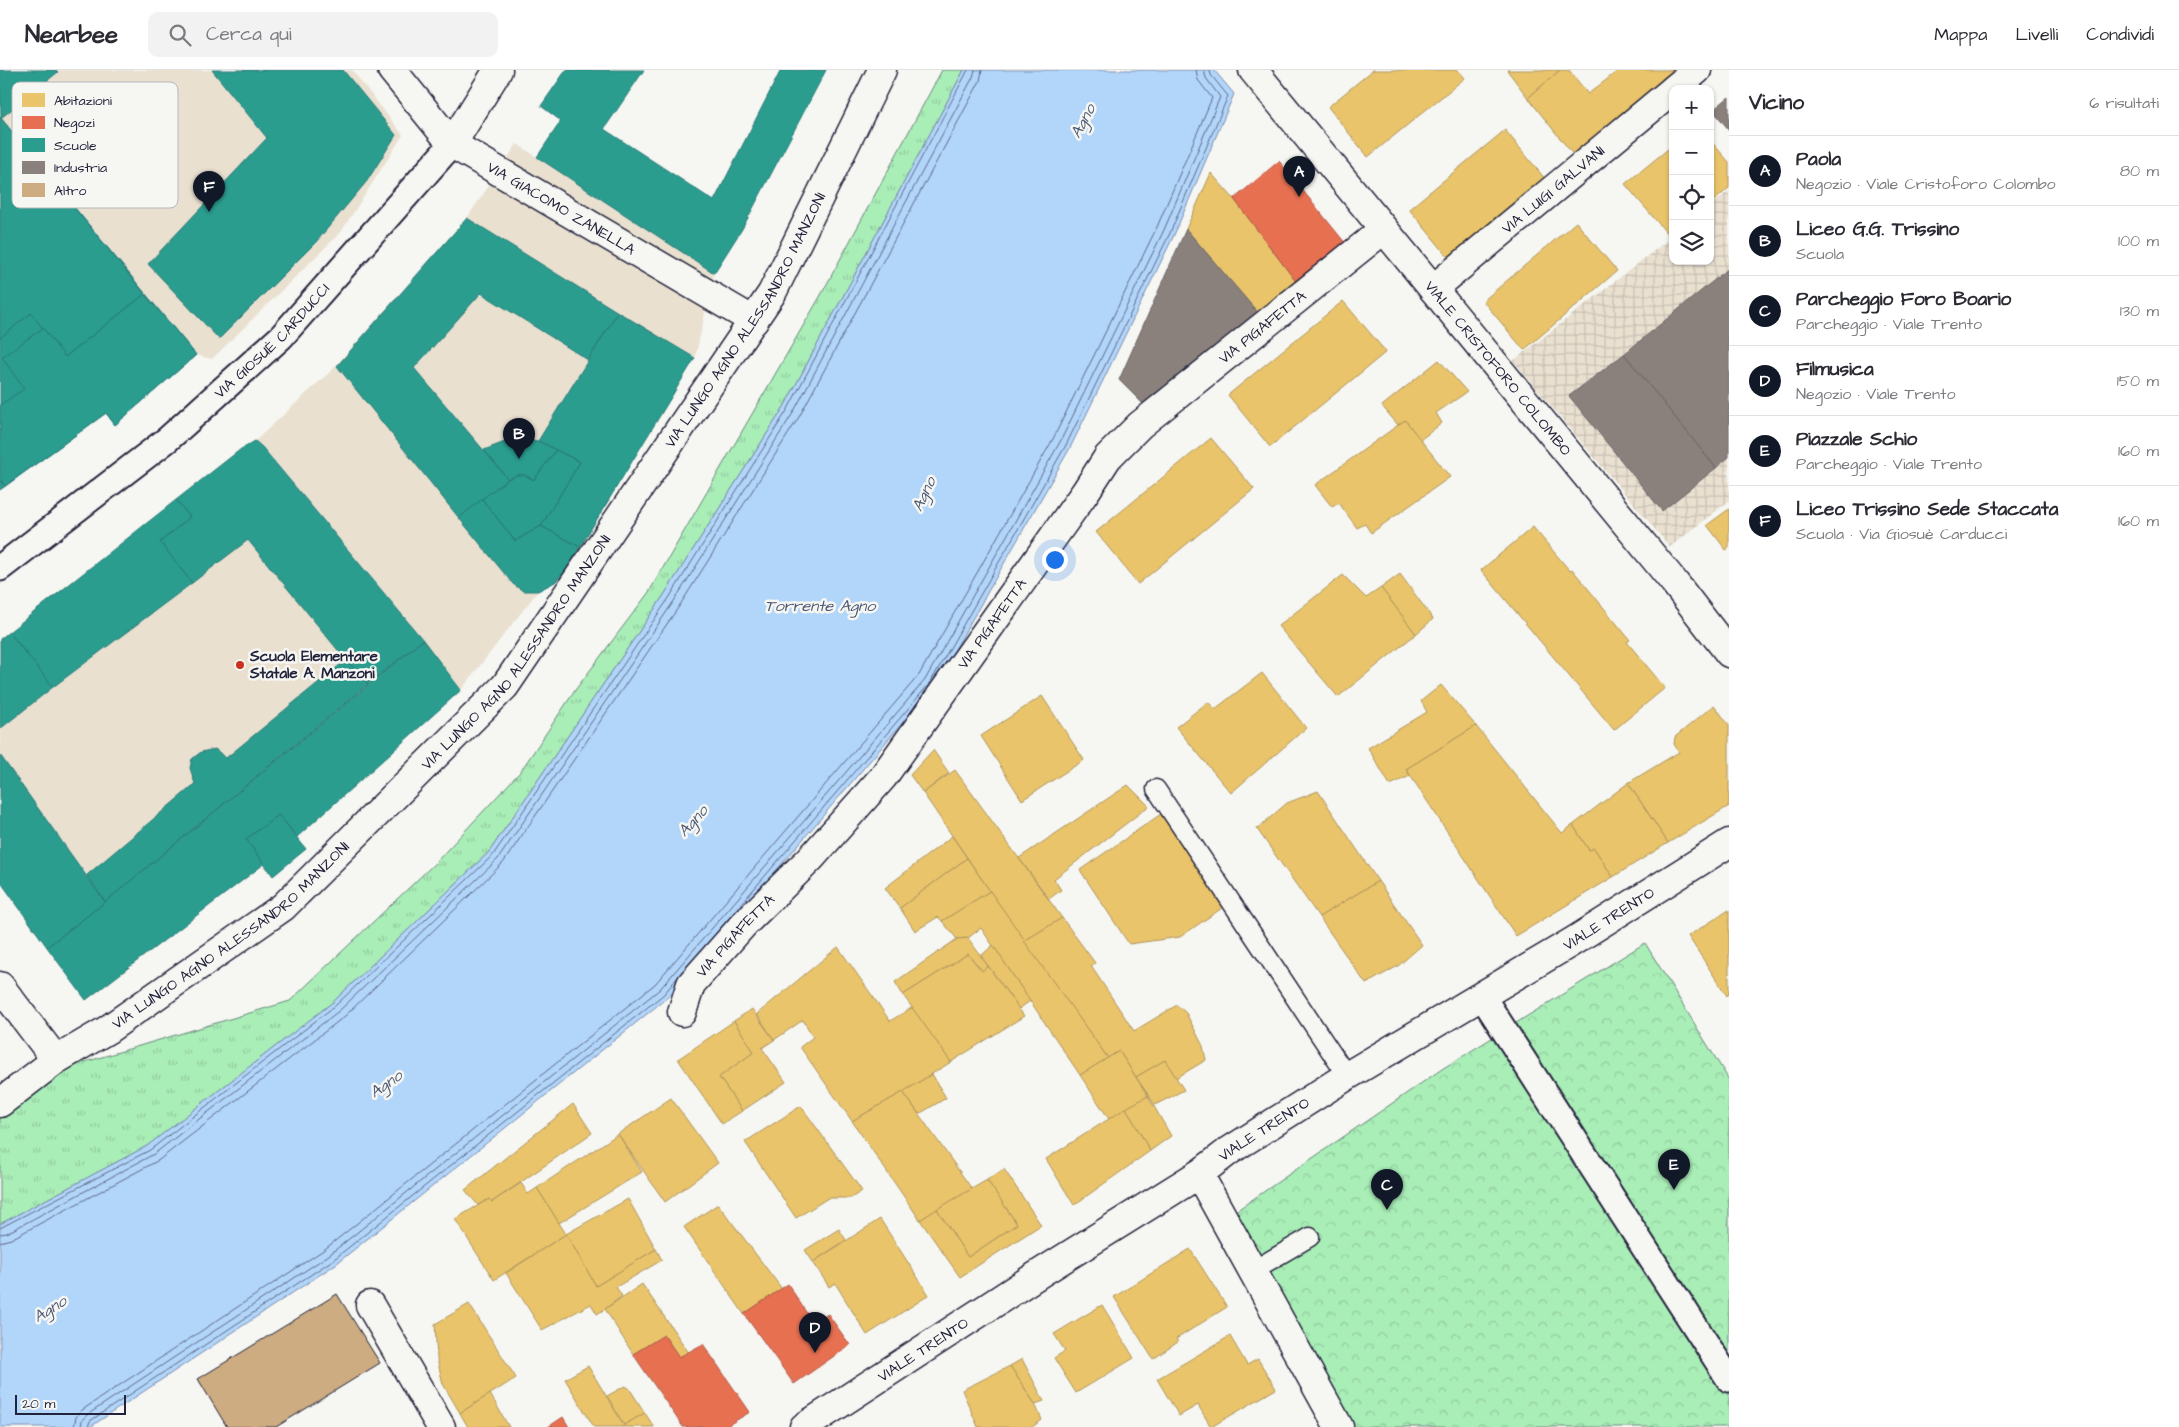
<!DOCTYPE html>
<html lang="it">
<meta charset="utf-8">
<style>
:root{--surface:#fff;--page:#f2f2f3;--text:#2b2b33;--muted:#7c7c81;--line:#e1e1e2;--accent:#111827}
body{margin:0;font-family:"Architects Daughter",sans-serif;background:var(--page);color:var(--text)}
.controls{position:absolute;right:15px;top:15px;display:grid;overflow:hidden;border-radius:10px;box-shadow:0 1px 4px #0004}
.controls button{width:45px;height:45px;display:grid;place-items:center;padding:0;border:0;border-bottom:1px solid var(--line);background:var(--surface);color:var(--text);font:25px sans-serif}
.scale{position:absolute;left:15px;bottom:12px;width:111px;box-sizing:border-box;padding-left:5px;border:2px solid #22223b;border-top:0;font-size:14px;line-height:18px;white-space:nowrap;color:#22223b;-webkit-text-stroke:4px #f6f6f2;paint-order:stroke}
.you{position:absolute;left:1054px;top:489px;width:18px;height:18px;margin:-12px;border:4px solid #fff;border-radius:50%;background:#1a73e8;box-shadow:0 0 0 8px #1a73e833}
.badge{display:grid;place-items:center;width:32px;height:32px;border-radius:50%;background:var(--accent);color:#fff;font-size:16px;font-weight:700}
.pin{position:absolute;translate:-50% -41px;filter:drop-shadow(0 1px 2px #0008)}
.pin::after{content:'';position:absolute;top:26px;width:18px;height:15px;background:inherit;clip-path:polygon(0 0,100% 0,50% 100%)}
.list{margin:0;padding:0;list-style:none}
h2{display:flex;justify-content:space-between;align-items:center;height:65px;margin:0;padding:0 20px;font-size:21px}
h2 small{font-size:16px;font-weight:400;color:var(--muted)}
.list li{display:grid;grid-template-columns:32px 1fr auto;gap:15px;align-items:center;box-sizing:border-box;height:70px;padding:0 20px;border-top:1px solid var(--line)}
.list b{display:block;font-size:19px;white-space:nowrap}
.list p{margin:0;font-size:16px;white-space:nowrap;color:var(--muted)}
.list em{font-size:16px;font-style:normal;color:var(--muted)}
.icon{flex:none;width:28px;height:28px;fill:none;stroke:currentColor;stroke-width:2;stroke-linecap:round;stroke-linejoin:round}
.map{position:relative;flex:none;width:1729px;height:1357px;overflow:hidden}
header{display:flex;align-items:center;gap:30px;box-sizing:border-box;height:70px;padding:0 25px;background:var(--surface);border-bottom:1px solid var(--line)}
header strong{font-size:24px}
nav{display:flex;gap:28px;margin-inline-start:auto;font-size:18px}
.search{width:350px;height:45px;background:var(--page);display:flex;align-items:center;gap:12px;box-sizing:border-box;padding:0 18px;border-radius:10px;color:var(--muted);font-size:19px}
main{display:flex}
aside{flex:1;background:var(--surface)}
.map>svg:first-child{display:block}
.built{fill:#e9e0d0}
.industrial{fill:url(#industrial-grid)}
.grass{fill:url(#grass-tufts);stroke:#668879}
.park{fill:url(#park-crowns);stroke:#668879}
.water{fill:#b2d5fa;stroke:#788dae}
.homes{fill:#e9c46a;stroke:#ad935c}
.shops{fill:#e76f51;stroke:#ac584a}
.schools{fill:#2a9d8f;stroke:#287876}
.industry{fill:#8a817c;stroke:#6b6468}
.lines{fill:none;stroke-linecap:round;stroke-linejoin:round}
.shore{stroke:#5c6a87;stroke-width:1}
.building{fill:#ccac80;stroke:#22223b}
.service-casing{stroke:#22223b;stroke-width:21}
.pedestrian-casing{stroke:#22223b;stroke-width:29}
.minor-casing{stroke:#22223b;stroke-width:31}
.tertiary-casing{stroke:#22223b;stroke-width:31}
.secondary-casing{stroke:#22223b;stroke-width:31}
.service{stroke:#f6f6f2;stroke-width:18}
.pedestrian{stroke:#f6f6f2;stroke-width:25}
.minor{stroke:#f6f6f2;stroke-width:28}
.tertiary{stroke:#f6f6f2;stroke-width:28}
.secondary{stroke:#f6f6f2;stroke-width:28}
.poi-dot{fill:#c8321e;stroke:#f6f6f2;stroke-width:2}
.labels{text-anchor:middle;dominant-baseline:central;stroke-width:5;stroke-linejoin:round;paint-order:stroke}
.street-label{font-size:15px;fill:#22223b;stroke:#f6f6f2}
.poi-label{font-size:15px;font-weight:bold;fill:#22223b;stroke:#f6f6f2;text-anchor:start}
.water-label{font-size:16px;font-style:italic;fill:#4d5874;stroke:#f6f6f2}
.key{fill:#f6f6f2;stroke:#b6b6bb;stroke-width:1}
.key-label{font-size:14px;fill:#22223b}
</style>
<header>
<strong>Nearbee</strong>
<div class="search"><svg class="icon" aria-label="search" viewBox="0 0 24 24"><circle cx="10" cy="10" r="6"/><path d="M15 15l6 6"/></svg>Cerca qui</div>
<nav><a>Mappa</a><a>Livelli</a><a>Condividi</a></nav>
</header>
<main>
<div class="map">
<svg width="1729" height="1357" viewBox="0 0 1729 1357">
<defs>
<pattern id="industrial-grid" width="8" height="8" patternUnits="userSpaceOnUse" patternTransform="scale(1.25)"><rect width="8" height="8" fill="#e9e0d0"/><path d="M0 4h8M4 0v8" fill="none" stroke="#c8c0b4"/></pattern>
<pattern id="grass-tufts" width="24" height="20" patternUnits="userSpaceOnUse" patternTransform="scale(1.25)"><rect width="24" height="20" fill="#a9edb7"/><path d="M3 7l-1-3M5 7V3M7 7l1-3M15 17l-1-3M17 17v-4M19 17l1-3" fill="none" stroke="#91cb9e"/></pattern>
<pattern id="park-crowns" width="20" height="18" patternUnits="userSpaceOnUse" patternTransform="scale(1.25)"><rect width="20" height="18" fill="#a9edb7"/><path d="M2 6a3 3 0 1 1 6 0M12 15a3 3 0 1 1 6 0" fill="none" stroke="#91cb9e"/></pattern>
</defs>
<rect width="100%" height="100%" fill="#f6f6f2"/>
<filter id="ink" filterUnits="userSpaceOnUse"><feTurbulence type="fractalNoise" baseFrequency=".02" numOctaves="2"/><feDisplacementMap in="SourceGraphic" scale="10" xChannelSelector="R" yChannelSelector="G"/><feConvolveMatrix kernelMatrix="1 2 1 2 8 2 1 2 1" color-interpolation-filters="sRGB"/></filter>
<g filter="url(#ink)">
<!-- built -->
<g class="built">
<polygon points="0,0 352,0 403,65 341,162 212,289 196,285 0,47"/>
<polygon points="517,74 714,203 695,288 567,499 555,512 538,521 461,620 297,767 306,779 273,806 263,795 86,930 0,811 0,569 241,379 255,371 332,300 467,148"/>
</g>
<!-- industrial -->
<polygon class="industrial" points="1729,121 1729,431 1670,477 1513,291 1673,166 1673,191 1710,191 1710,136"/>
<!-- grass -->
<polygon class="grass" points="942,0 964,0 784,337 664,525 489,782 333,932 147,1076 0,1154 0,1042 55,1001 290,931 435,793 520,702 576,619 649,522 821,225"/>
<!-- park -->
<polygon class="park" points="1645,873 1729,1010 1729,1357 1348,1357 1230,1145 1442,999"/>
<!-- water -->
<polygon class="water" points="964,0 1214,0 1234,24 1174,165 1070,378 934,616 668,927 336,1194 90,1357 0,1357 0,1154 147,1076 333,932 489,782 664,525 784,337"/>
<!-- homes -->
<g class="homes">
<polygon points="1373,0 1458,0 1465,8 1368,87 1328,37"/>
<polygon points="1507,0 1560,0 1528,28"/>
<polygon points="1560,0 1569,0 1588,24 1619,0 1679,0 1575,87 1528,28"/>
<polygon points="1505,60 1546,110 1450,189 1409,139"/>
<polygon points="1710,70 1729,92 1729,118 1710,134"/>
<polygon points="1673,75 1673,165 1670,167 1625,114"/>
<polygon points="1211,103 1234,129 1297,213 1259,244 1186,159"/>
<polygon points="1576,152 1617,201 1524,280 1483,231"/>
<polygon points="1343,231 1386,282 1270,377 1228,325"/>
<polygon points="1439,290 1467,322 1436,343 1442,353 1420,370 1405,350 1398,355 1382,336"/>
<polygon points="1405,350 1450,407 1371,463 1365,454 1357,458 1339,433 1332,437 1315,415"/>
<polygon points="1211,368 1254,419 1138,514 1096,462"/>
<polygon points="1729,439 1729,478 1726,480 1707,455"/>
<polygon points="1533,457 1570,501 1572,499 1630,570 1627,572 1665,618 1614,660 1481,500"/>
<polygon points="1400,504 1433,549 1416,564 1381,518"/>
<polygon points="1343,505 1366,528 1381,518 1416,564 1338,627 1278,556"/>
<polygon points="1262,603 1306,658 1231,723 1176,657 1208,632 1215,639"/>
<polygon points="1441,615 1476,656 1406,699 1410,706 1390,715 1368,678 1427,642 1421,631"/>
<polygon points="1042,626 1084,690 1022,730 981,666"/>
<polygon points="1714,635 1729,655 1729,736 1668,773 1628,713 1679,682 1674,674 1675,667"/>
<polygon points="1476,656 1562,763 1573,755 1589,780 1594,778 1613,807 1516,866 1406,699"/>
<polygon points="933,680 949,703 923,723 910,705"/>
<polygon points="955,700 1062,848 1024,871 923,723"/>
<polygon points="1628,713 1668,773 1613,807 1594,778 1589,780 1573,755"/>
<polygon points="1128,715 1149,736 1054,809 1061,820 1049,829 1019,788"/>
<polygon points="1318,721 1378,811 1319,847 1257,759 1287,733"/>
<polygon points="1161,744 1225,836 1180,867 1129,874 1080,800"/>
<polygon points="952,766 967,788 900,838 885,818"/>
<polygon points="967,788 990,821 942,851 938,847 915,861 900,838"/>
<polygon points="1378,811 1422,875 1398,896 1366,914 1319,847"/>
<polygon points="990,821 1108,988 1080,1005 981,858 968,868 957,869 942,851"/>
<polygon points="1729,840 1729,924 1727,926 1688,866"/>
<polygon points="1062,848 1095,893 1091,896 1134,961 1177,935 1186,943 1203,976 1206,990 1176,1008 1165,990 1136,1007 1119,981 1108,988 1024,871"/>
<polygon points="968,868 988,896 982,901 968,884 903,925 895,912 957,869"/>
<polygon points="993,875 1030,931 1019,939 981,886"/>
<polygon points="838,877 890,951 913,937 951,992 903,1022 852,1051 800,977 813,967 803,950 774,970 757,944"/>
<polygon points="968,884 982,901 988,896 1024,946 951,992 903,925"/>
<polygon points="752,939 774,970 762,978 786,1012 742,1041 719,1007 754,982 734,951"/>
<polygon points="734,951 754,982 719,1007 742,1041 722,1054 678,989"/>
<polygon points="1119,981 1148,1026 1109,1049 1080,1005"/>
<polygon points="1165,990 1184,1020 1155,1035 1136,1007"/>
<polygon points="932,1004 946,1028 919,1044 903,1022"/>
<polygon points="903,1022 972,1119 920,1150 852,1051"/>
<polygon points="1148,1026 1171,1066 1150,1081 1126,1038"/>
<polygon points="671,1028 718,1093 665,1132 618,1064"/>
<polygon points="573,1034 592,1063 492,1132 489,1129 478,1135 465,1120"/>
<polygon points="801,1036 862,1121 851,1128 828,1128 796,1148 745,1072"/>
<polygon points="1126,1038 1150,1081 1074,1135 1046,1089"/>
<polygon points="618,1064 642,1102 559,1153 537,1118"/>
<polygon points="1004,1099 1041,1155 960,1207 920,1150 937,1139 968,1187 1017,1154 987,1110"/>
<polygon points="987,1110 1017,1154 968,1187 937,1139"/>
<polygon points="521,1113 528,1124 537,1118 566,1164 494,1210 455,1149 489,1129 492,1132"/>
<polygon points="628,1129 656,1179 596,1216 566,1164"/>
<polygon points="718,1134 782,1219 744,1244 684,1157"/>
<polygon points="880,1149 929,1225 867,1265 835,1213 829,1217 813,1192"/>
<polygon points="839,1159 846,1170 813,1192 805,1180"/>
<polygon points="566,1164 596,1216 656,1179 662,1190 616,1217 622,1226 605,1239 597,1244 591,1234 542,1260 506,1203"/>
<polygon points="1190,1179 1227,1237 1176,1269 1178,1272 1153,1289 1114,1227"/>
<polygon points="642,1214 689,1283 679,1287 664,1265 633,1284 605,1239"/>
<polygon points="469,1234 516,1308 460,1343 443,1314 437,1289 435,1254"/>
<polygon points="1102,1235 1134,1288 1076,1323 1054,1288 1065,1281 1054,1264"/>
<polygon points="1230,1266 1247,1295 1258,1289 1276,1319 1211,1357 1198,1335 1179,1346 1157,1309"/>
<polygon points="1022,1289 1044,1331 1035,1334 1010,1296"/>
<polygon points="588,1296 624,1355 622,1357 594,1357 565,1309"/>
<polygon points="1010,1296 1035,1334 1042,1350 1032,1357 978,1357 962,1320"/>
<polygon points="625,1316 629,1318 645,1343 624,1355 607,1326"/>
<polygon points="490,1324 509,1357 468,1357 460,1343"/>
<polygon points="645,1343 654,1357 622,1357 624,1355"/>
</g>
<!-- shops -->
<g class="shops">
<polygon points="1279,91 1346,174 1297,213 1234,129"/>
<polygon points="788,1214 813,1253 828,1244 850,1275 794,1314 744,1244"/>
<polygon points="664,1265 679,1287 703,1274 750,1342 725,1357 683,1357 633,1284"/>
<polygon points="563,1347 569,1357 548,1357"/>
</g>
<!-- schools -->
<g class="schools">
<polygon points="0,0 56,0 58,2 1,48"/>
<polygon points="212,0 343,0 396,65 367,111 316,172 219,269 148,194 267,68"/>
<polygon points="566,0 644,0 604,59 714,131 781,0 826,0 742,159 714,203 537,87 561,51 541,36"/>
<polygon points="0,47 196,285 115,355 106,343 0,420"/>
<polygon points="0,47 145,224 65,287 31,243 0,268"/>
<polygon points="467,148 618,242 588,290 481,223 414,298 508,409 459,448 337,296"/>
<polygon points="145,224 196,285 115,355 106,343 5,416 0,409 0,335 24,319 2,287 43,258 65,287"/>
<polygon points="618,242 695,288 580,477 541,456 580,392 538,371"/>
<polygon points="515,368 538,371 556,380 534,410 524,405 517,405 508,409 484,380"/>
<polygon points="255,371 262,377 423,570 368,614 346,590 248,470 192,513 160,472 190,447 176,430 241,379"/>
<polygon points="556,380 580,392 541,456 515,471 482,429 508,409 517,405 524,405 534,410"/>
<polygon points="482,429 515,471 541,456 580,477 567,499 555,512 538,521 523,521 513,514 459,448"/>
<polygon points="176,430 190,447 160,472 192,513 53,617 9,562"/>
<polygon points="9,562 53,617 0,659 0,569"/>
<polygon points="423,570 461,620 297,767 279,745 246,769 264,794 86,930 47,877 105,832"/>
<polygon points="346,590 368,614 105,832 87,805 195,714 190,698 192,689 201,682 215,679 226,688"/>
<polygon points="0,685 105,832 47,877 0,811"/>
<polygon points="279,745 306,779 273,806 246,769"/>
</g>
<!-- industry -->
<g class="industry">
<polygon points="1729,27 1729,60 1713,40"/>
<polygon points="1186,159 1259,244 1145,336 1119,310"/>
<polygon points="1729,198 1729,387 1716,398 1624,284"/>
<polygon points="1624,284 1716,398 1662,441 1569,326"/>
</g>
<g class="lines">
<!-- shore -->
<g class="shore">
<polyline points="718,861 930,613 1066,375 1170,163 1228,26 1211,5 1210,0"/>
<polyline points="0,1158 150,1080 336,935 493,785 669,528 788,339 968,0"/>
<polyline points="0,1164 7,1163 154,1084 340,940 498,789 674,531 793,343 973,7 975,0"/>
<polyline points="0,1172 11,1169 159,1090 345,946 503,793 680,535 799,347 980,11 982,0"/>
<polyline points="74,1357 76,1347 82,1340 325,1179 655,914 919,605 1053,369 1157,157 1212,28 1198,10 1196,0"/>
<polyline points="81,1357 82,1350 87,1345 329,1185 660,919 925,610 1060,372 1164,160 1220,27 1206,8 1204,0"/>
<polyline points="88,1357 90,1351 333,1190 664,924 677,908"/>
</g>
</g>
<!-- building -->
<polygon class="building" points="337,1224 380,1293 276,1357 227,1357 198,1309"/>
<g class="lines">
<!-- service casing -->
<g class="service-casing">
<g id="service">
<polyline points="1156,719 1347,1006"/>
<polyline points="1252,1201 1310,1167"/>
</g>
</g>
<!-- pedestrian casing -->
<g class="pedestrian-casing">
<g id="pedestrian">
<path id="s1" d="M0,498L168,369L281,267L452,74"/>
<polyline points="1482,926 1729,1309"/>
</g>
</g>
<!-- minor casing -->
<g class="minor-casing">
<g id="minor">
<path id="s2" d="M392,0L452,74L754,251"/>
<polyline points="452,74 498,0"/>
<polyline points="0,916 56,990"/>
<path id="s3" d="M682,942L691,914L744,854L811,788L883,707L1086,421L1108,387L1140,355L1383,160"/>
<path id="s4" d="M0,1033L56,990L107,960L283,837L505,616L772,223L882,0"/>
<polyline points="1199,1104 1339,1357"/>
<polyline points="370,1235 441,1357"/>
</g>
</g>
<!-- tertiary casing -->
<g class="tertiary-casing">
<g id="tertiary">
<path id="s5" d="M1253,0L1674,512L1729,583"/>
<polyline points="1674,19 1697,0"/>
<path id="s6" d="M1433,219L1673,20"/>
</g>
</g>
<!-- secondary casing -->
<g class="secondary-casing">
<g id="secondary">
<path id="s7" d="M804,1357L1042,1202L1199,1104L1229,1081L1347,1006L1572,872L1729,773"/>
</g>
</g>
<!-- service -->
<use href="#service" class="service"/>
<!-- pedestrian -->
<use href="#pedestrian" class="pedestrian"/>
<!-- minor -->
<use href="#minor" class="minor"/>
<!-- tertiary -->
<use href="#tertiary" class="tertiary"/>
<!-- secondary -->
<use href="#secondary" class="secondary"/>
</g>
</g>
<!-- markers -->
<circle class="poi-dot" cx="240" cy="595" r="5"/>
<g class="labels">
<!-- street labels -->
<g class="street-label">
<text stroke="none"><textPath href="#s6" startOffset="156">VIA LUIGI GALVANI</textPath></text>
<text stroke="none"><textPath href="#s2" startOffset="222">VIA GIACOMO ZANELLA</textPath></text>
<text stroke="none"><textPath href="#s4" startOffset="1096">VIA LUNGO AGNO ALESSANDRO MANZONI</textPath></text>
<text stroke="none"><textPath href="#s3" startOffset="905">VIA PIGAFETTA</textPath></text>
<text stroke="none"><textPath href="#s1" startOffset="355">VIA GIOSUÈ CARDUCCI</textPath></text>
<text stroke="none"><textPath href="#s5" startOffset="386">VIALE CRISTOFORO COLOMBO</textPath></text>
<text stroke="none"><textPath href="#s3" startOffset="500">VIA PIGAFETTA</textPath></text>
<text stroke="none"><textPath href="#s4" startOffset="691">VIA LUNGO AGNO ALESSANDRO MANZONI</textPath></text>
<text stroke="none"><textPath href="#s7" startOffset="952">VIALE TRENTO</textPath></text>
<text stroke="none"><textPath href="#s4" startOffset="286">VIA LUNGO AGNO ALESSANDRO MANZONI</textPath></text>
<text stroke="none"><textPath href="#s3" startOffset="95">VIA PIGAFETTA</textPath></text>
<text stroke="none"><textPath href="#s7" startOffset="548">VIALE TRENTO</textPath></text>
<text stroke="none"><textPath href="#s7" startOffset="142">VIALE TRENTO</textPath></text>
</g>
<!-- poi labels -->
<g class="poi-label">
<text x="250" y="586">Scuola Elementare<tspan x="250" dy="17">Statale A. Manzoni</tspan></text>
</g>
<!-- water labels -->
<g class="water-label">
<text transform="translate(1083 51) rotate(-62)">Agno</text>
<text transform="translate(924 424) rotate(-65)">Agno</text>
<text x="820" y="536">Torrente Agno</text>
<text transform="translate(693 751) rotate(-48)">Agno</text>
<text transform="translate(386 1014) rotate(-35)">Agno</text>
<text transform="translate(50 1239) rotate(-32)">Agno</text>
</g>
</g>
<!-- legend -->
<rect x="12" y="12" width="166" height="126" rx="8" class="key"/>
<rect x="22" y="23" width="23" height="14" fill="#e9c46a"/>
<rect x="22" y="46" width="23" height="13" fill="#e76f51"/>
<rect x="22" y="68" width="23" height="14" fill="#2a9d8f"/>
<rect x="22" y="91" width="23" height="13" fill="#8a817c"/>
<rect x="22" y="113" width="23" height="14" fill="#ccac80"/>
<g class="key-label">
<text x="54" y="35">Abitazioni</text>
<text x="54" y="57">Negozi</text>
<text x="54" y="80">Scuole</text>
<text x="54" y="102">Industria</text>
<text x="54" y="125">Altro</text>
</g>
</svg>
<div class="controls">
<button>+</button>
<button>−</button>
<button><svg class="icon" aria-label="locate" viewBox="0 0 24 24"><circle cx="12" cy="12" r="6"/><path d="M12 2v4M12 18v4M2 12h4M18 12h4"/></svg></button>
<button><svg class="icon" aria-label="layers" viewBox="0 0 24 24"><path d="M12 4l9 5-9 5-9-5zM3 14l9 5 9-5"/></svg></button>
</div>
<div class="scale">20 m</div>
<div class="you"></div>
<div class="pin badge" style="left:1299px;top:127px">A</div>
<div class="pin badge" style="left:519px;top:389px">B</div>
<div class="pin badge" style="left:1387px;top:1140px">C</div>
<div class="pin badge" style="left:815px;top:1283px">D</div>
<div class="pin badge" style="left:1674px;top:1120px">E</div>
<div class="pin badge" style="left:209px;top:142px">F</div>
</div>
<aside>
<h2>Vicino<small>6 risultati</small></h2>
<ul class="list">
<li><span class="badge">A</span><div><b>Paola</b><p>Negozio · Viale Cristoforo Colombo</p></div><em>80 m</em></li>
<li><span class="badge">B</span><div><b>Liceo G.G. Trissino</b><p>Scuola</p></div><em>100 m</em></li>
<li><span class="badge">C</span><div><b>Parcheggio Foro Boario</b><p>Parcheggio · Viale Trento</p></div><em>130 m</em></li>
<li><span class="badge">D</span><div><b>Filmusica</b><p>Negozio · Viale Trento</p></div><em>150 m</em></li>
<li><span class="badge">E</span><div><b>Piazzale Schio</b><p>Parcheggio · Viale Trento</p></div><em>160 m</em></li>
<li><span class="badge">F</span><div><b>Liceo Trissino Sede Staccata</b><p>Scuola · Via Giosuè Carducci</p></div><em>160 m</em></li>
</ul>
</aside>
</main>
